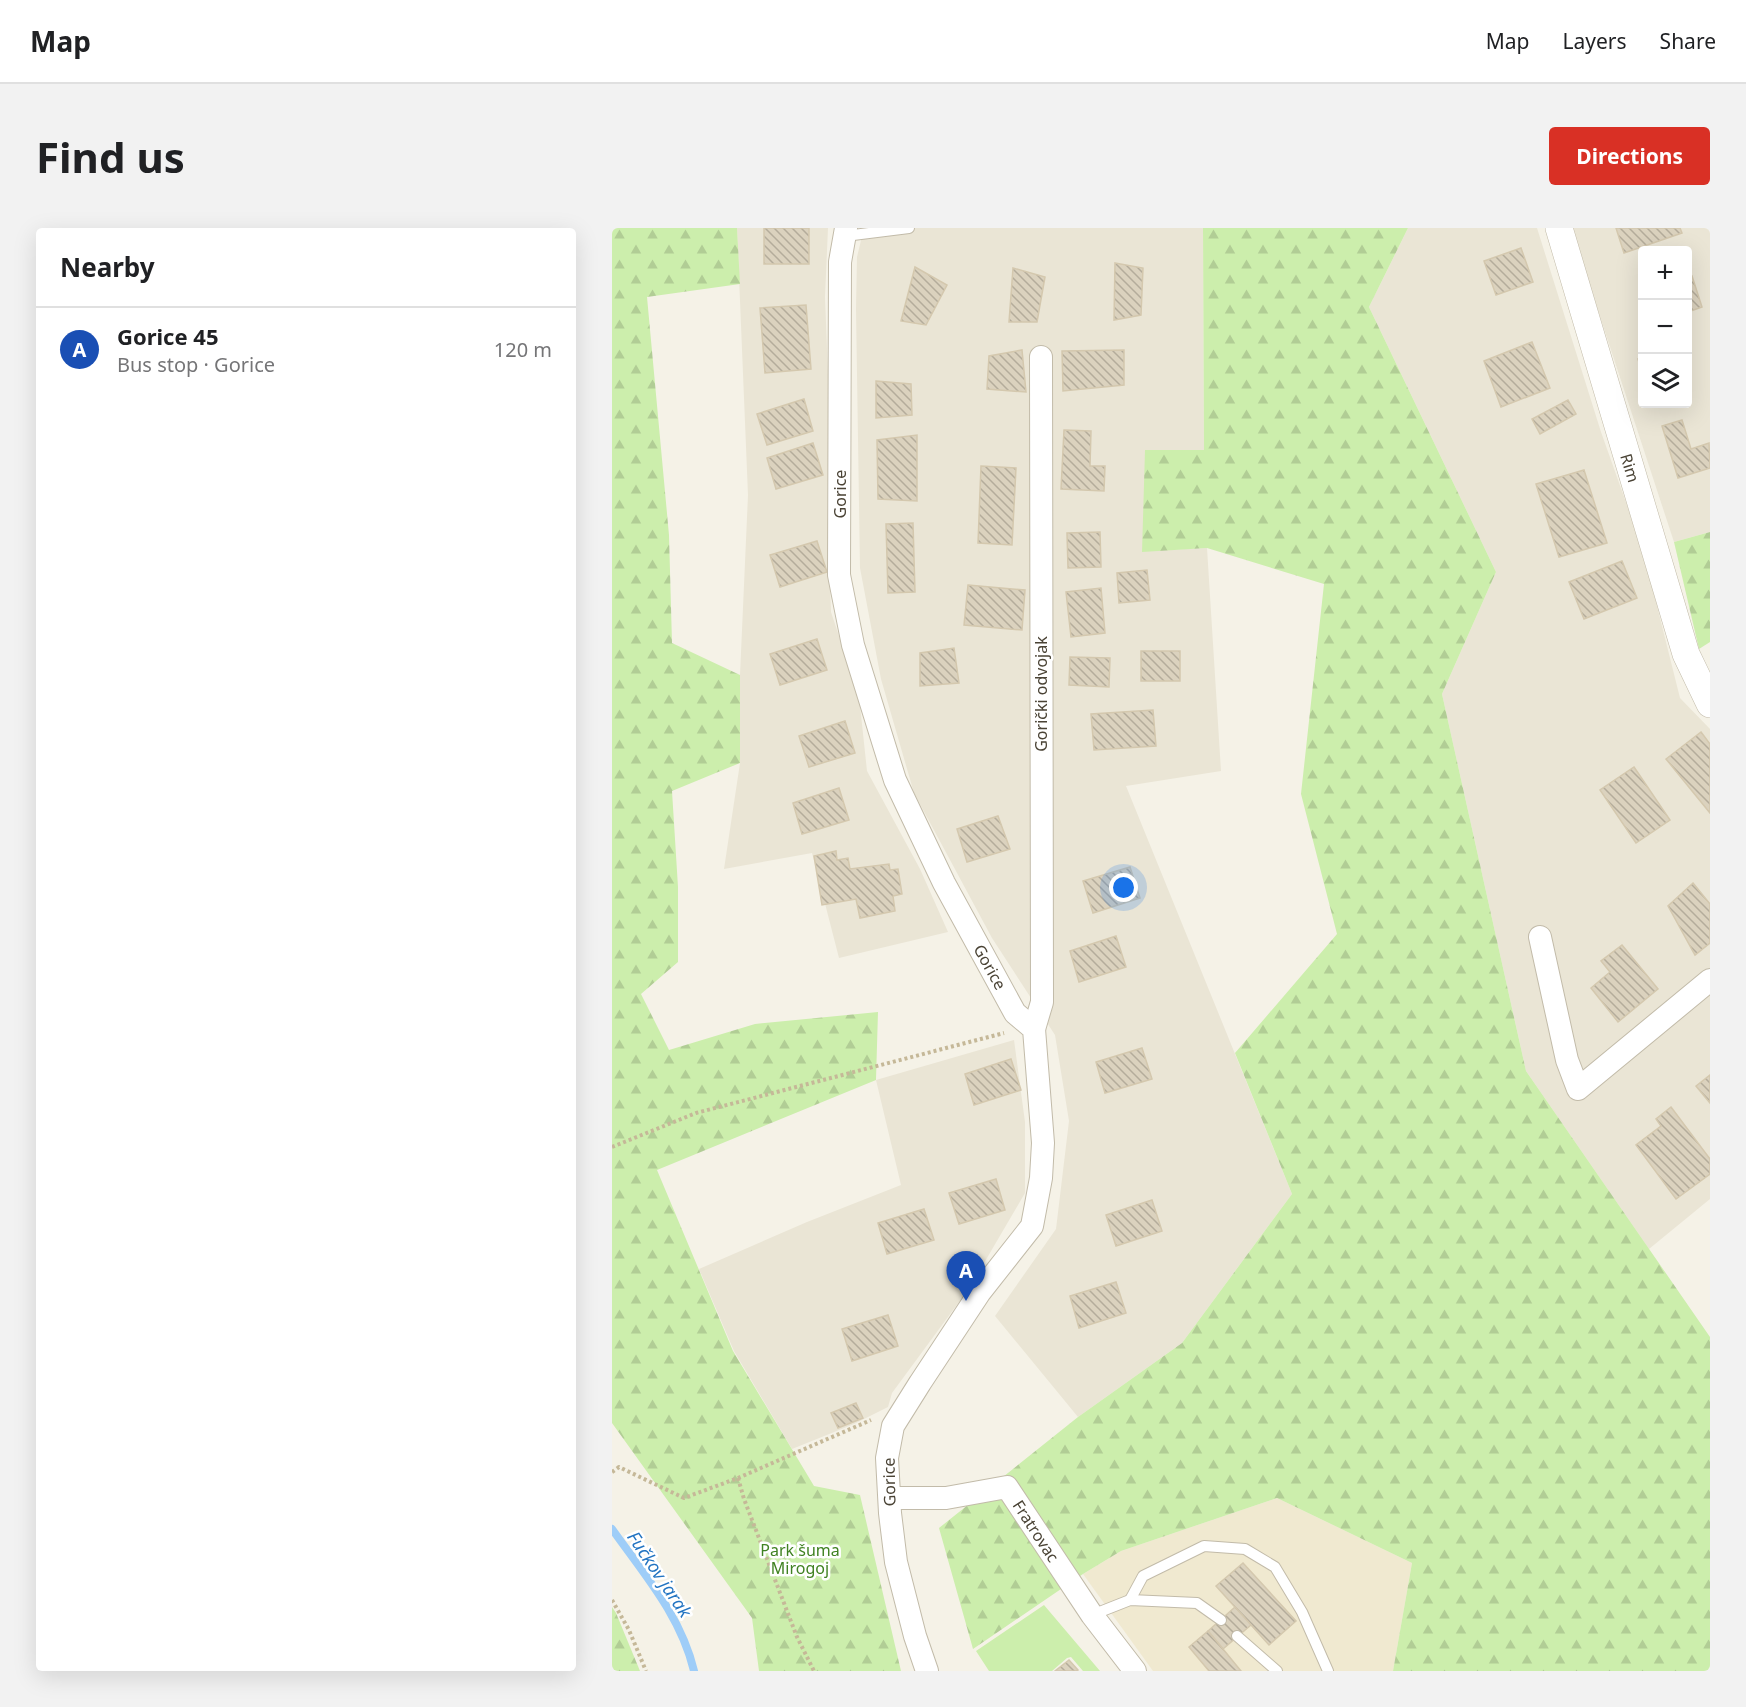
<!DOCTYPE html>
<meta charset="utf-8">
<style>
:root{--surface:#fff;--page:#f2f2f2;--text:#202124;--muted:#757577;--line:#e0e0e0;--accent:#d93025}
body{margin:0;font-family:"Noto Sans",sans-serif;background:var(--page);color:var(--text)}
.controls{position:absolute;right:18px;top:18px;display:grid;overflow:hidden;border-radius:6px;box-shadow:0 6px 24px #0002}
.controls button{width:54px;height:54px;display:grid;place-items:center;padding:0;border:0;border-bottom:2px solid var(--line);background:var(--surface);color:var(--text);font:30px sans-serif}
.you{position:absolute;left:512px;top:660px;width:21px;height:21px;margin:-15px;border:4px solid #fff;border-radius:50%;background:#1a73e8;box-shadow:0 0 0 9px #1a73e833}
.badge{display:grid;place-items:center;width:39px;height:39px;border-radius:50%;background:var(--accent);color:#fff;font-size:20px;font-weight:700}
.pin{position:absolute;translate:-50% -50px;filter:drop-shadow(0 2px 3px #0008)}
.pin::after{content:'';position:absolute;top:32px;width:21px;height:18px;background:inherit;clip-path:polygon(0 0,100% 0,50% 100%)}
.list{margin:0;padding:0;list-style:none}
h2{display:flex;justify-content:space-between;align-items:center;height:78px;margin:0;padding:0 24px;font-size:26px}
h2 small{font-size:20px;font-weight:400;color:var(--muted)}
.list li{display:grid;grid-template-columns:39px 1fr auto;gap:18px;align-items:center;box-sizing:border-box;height:84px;padding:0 24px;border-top:2px solid var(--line)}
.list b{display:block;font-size:22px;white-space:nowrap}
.list p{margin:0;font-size:20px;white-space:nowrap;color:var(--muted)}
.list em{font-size:20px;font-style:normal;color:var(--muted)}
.icon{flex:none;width:33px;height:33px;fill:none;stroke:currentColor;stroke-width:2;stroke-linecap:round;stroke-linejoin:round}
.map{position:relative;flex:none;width:1098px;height:1443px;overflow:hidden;border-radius:6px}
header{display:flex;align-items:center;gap:36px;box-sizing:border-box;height:84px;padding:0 30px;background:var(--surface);border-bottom:2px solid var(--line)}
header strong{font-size:28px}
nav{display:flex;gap:33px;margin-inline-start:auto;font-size:21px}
.intro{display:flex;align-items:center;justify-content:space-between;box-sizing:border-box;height:144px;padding:0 36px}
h1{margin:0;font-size:42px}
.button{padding:15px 27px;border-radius:6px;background:var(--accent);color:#fff;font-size:21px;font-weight:700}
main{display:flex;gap:36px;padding:0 36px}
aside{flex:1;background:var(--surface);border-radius:6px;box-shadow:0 6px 24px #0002}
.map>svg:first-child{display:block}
.residential{fill:#eae5d5;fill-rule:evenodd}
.education{fill:#f0e9d0}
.grass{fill:#cceeac}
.forest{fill:url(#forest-firs)}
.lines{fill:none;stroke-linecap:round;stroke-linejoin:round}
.stream{stroke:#9ecdf8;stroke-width:8}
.building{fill:url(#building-back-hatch);stroke:#d4c8ae;stroke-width:1.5}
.service-casing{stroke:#c2bba9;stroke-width:12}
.minor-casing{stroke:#c2bba9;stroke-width:24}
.tertiary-casing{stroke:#c2bba9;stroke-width:28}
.path{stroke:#c5b898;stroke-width:4;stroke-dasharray:3 3;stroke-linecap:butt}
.service{stroke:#fff;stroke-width:10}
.minor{stroke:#fff;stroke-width:22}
.tertiary{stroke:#fff;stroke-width:27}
.labels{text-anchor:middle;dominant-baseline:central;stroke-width:5;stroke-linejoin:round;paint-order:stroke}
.street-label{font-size:16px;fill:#4a4335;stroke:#fff}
.park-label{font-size:16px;fill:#408222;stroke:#fff}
.water-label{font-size:18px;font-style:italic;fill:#2274c2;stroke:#fff}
</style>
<header>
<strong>Map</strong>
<nav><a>Map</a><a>Layers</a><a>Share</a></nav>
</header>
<div class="intro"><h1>Find us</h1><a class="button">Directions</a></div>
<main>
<aside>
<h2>Nearby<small></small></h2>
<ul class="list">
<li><span class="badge" style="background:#1a4fb4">A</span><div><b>Gorice 45</b><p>Bus stop · Gorice</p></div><em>120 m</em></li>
</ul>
</aside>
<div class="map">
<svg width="1098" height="1443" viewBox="0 0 1098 1443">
<defs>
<pattern id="forest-firs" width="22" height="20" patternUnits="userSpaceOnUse" patternTransform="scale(1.5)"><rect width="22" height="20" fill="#cceeac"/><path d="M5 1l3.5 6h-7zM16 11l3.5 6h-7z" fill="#b1cd95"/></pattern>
<pattern id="building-back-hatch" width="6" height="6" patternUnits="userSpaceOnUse" patternTransform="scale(1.5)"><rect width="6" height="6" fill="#dbd2be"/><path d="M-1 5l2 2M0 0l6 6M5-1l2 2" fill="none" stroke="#b4ac9b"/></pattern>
</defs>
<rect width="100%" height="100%" fill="#f5f2e7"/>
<!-- residential -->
<g class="residential">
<polygon points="125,0 216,0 213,69 217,173 215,280 219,384 247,468 255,543 308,641 336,704 227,730 200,625 112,641 128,535 128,447 136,267"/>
<polygon points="252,0 591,0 592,222 530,323 595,320 609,543 514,558 680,966 570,1115 466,1189 383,1088 444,1001 457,893 443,807 380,710 302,565 269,451 248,340 244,81 245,29"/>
<polygon points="796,0 925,0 989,204 1016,280 1036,342 1068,470 1098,501 1098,971 1037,1021 914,843 830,466 884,344 757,79"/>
<path d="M959,0H1098V304L1062,314ZM1030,22H1076V176H1030Z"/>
<polygon points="402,812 413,894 413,965 358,1059 280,1165 276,1179 242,1196 180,1221 122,1123 87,1041 195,994 289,957 264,852"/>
</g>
<!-- education -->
<polygon class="education" points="665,1270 800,1335 781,1443 541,1443 471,1346 509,1323"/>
<!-- grass -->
<polygon class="grass" points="432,1377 488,1443 471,1443 459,1429 455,1430 440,1443 377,1443 364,1423"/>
<!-- forest -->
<g class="forest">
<polygon points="0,0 125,0 128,56 35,69 57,307 60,415 128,447 128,535 60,563 66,659 66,734 29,766 57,822 143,796 266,784 264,852 45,942 121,1123 202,1258 248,1267 289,1443 147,1443 140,1390 0,1195"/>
<polygon points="591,0 796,0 757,79 884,344 830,466 914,843 1098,1109 1098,1443 781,1443 800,1335 665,1270 509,1323 471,1346 361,1421 327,1300 466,1189 570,1115 680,966 623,825 725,706 689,566 712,356 595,320 530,324 533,222 592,222"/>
<polygon points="1098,304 1098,414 1087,421 1062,314"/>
<polygon points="0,1379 4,1385 28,1443 0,1443"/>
</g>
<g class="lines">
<!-- stream -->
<path class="stream" d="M0,1301C32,1346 69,1388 82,1443"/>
</g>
<!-- building -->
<g class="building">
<rect x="152" y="0" width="45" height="36"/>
<polygon points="1004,0 1068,0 1070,5 1012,25"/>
<polygon points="909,20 921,54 884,67 872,33"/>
<polygon points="503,35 531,40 529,87 502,92"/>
<polygon points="303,39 335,57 314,97 289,93"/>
<polygon points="401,40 433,49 425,94 397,94"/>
<polygon points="1080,48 1090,79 1076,84 1076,49"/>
<polygon points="194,77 199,141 153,145 148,80"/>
<polygon points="920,114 938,160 889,179 872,133"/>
<polygon points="410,122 414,164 375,161 377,128"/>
<polygon points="512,122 512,157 451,163 450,123"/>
<polygon points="1030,129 1030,145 1026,131"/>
<polygon points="264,153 299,156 300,187 264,190"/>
<polygon points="192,171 201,203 155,217 145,186"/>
<polygon points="956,172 964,186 928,206 920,191"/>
<polygon points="1070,192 1079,221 1097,215 1098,240 1066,250 1050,198"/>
<polygon points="452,202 479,203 478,238 493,238 492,263 449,261"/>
<polygon points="305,207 305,273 266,271 265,212"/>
<polygon points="201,215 211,247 164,261 155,230"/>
<polygon points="369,238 404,240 400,317 366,315"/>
<polygon points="972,242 995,315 947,329 924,256"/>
<polygon points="301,295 303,364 276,365 274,296"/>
<polygon points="488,304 489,339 456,340 455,305"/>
<polygon points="205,313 215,344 168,359 158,327"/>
<polygon points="1010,333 1025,370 972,391 957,354"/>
<polygon points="535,342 538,372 507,375 505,345"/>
<polygon points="356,357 413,362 410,402 352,397"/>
<polygon points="489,360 493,405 459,409 454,364"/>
<polygon points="205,411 215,442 168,457 158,426"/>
<polygon points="342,420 347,455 308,458 308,425"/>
<rect x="529" y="423" width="39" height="30"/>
<polygon points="458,429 498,430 497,459 457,457"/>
<polygon points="541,482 544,518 482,522 479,486"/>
<polygon points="233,493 243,525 197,539 187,508"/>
<polygon points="1089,504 1098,516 1098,585 1054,531"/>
<polygon points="1022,539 1058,592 1024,615 988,562"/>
<polygon points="227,560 237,592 190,606 181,575"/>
<polygon points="386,588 398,621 355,634 345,601"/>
<polygon points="224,623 225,632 236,630 238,641 277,636 278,642 286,641 290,666 281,668 283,683 248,690 244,671 210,677 202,628"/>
<polygon points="518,639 528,670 481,685 471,653"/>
<polygon points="1081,655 1098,676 1098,715 1083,727 1056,678"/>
<polygon points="504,708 514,739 467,754 458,723"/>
<polygon points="1010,717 1046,761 1006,794 979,760 998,744 989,733"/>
<polygon points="530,820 540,851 493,865 484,834"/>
<polygon points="399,831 409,862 362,877 353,846"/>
<polygon points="1098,847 1098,875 1084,858"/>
<polygon points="1059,879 1098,931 1098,946 1064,971 1024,917 1049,898 1044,891"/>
<polygon points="384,951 393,982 347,996 337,965"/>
<polygon points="540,972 550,1003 504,1018 494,987"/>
<polygon points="312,981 322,1012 275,1026 266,995"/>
<polygon points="504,1054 514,1085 467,1100 458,1068"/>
<polygon points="276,1087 286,1118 240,1133 230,1101"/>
<polygon points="244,1175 251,1190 226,1200 219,1185"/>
<polygon points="631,1335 684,1393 657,1417 604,1358"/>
<polygon points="623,1379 639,1397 611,1421 596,1403"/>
<polygon points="596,1403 611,1421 629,1443 597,1443 577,1419"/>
<polygon points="457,1432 466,1442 464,1443 443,1443"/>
</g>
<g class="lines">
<!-- service casing -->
<g class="service-casing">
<g id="service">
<polyline points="233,8 297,0"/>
<polyline points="518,1372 531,1348 592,1318 633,1321 663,1339 690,1384 716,1443"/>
<polyline points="480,1387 518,1372 585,1375 609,1392"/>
<polyline points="625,1408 665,1443"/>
</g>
</g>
<!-- minor casing -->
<g class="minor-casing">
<g id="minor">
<polyline points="234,0 228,34 227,347 241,417 283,552 332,655 403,785 422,801 431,915 429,950 420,998 368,1064 308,1155 281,1198 275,1230 278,1285 284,1334 303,1408 315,1443"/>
<polyline points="928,709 955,832 966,861 1098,752"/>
<polyline points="422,801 430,774 429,129"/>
<polyline points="278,1270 334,1270 395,1259 480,1387 523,1443"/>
</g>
</g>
<!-- tertiary casing -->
<g class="tertiary-casing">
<polyline id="tertiary" points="947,0 1074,426 1098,476"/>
</g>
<!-- path -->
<g class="path">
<polyline points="0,919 84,885 392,805"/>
<polyline points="0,1244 7,1239 72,1270 126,1250 259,1192"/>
<polyline points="126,1250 132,1271 185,1409 202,1443"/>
<polyline points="0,1372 17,1402 34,1443"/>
</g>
<!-- service -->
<use href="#service" class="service"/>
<!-- minor -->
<use href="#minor" class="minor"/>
<!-- tertiary -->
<use href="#tertiary" class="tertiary"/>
</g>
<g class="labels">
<!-- street labels -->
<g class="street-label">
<text transform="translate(1018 240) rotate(73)">Rim</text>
<text transform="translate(228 266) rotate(-90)">Gorice</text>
<text transform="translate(429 466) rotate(-90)">Gorički odvojak</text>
<text transform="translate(378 739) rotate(61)">Gorice</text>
<text transform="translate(277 1254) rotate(-91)">Gorice</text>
<text transform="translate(424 1303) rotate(57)">Fratrovac</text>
</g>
<!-- park labels -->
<g class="park-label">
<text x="188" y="1322">Park šuma<tspan x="188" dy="18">Mirogoj</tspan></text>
</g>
<!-- water labels -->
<g class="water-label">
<text transform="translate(48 1346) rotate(56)">Fučkov jarak</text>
</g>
</g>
</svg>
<div class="controls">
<button>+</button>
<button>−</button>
<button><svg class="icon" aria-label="layers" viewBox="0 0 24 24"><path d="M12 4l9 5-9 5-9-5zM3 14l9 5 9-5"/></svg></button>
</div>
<div class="you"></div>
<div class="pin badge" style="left:354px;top:1073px;background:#1a4fb4">A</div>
</div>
</main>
